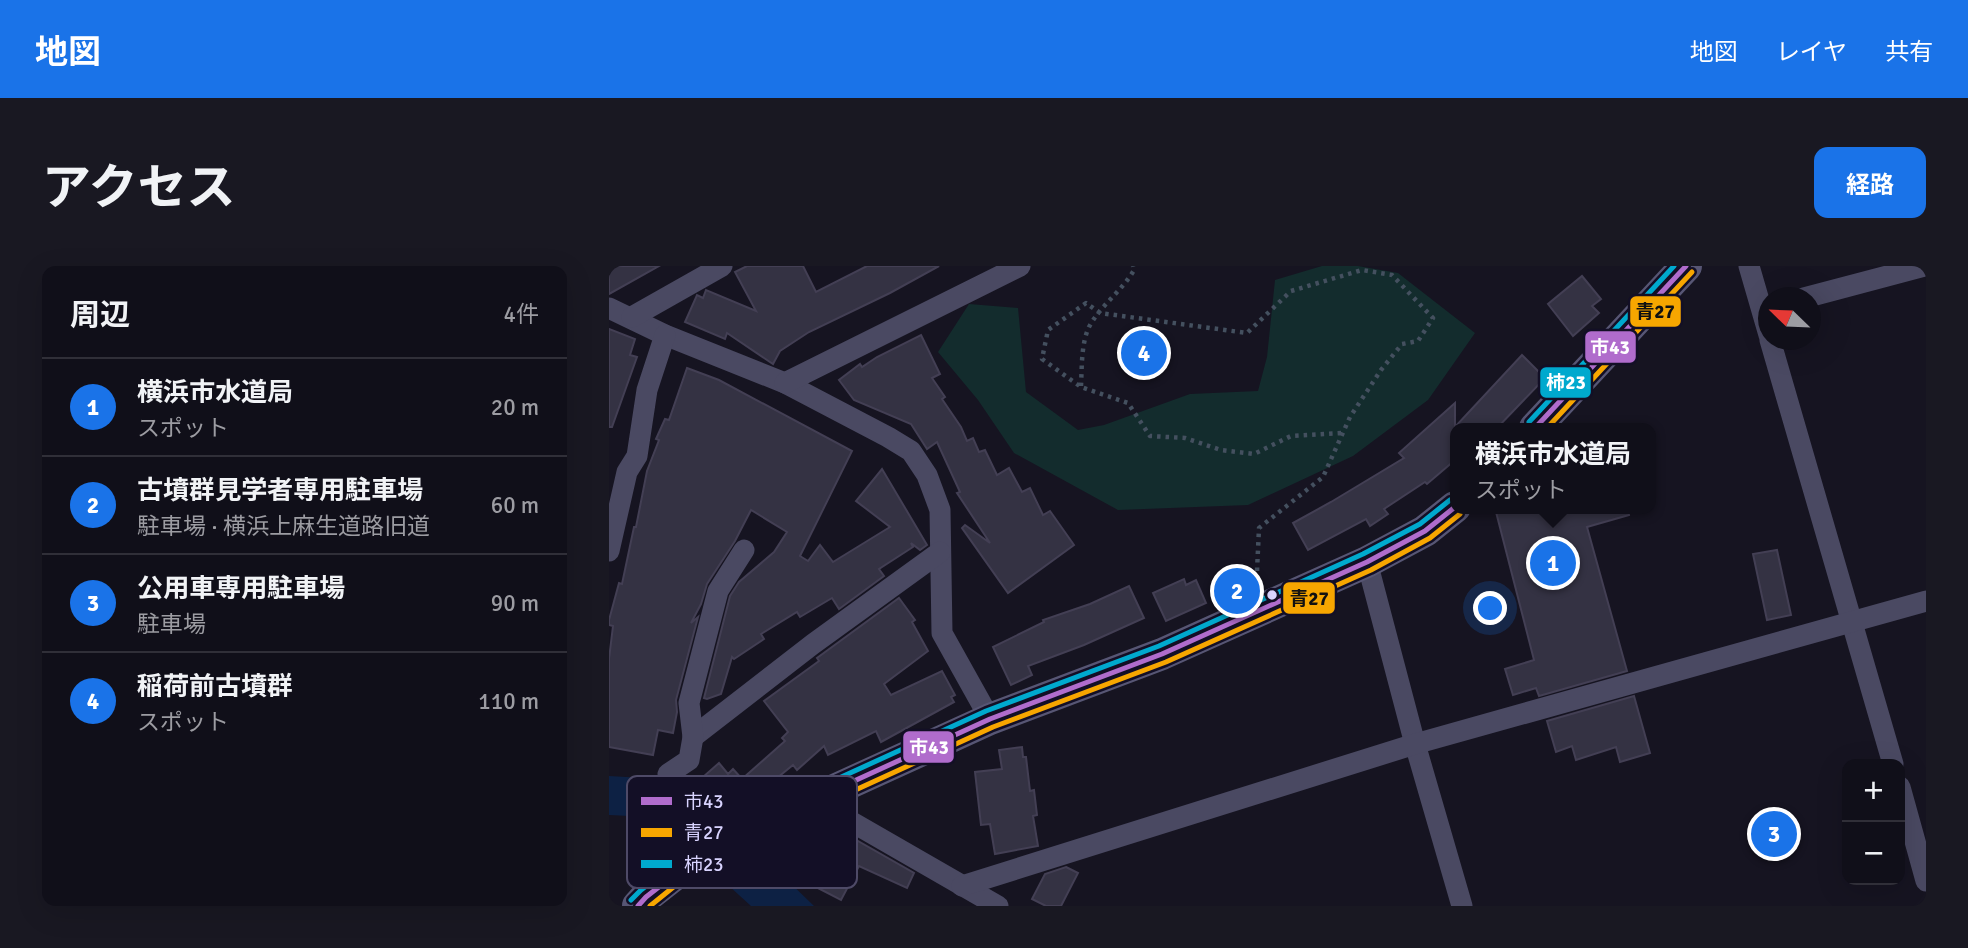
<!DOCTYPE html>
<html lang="ja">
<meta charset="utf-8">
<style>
:root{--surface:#100f19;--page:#191822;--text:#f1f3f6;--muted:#9c9ca2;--line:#302f38;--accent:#1a73e8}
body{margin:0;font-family:Signika,"Noto Sans JP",sans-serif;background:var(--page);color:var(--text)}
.controls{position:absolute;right:21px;bottom:21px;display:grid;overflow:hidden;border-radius:14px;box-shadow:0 7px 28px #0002}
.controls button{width:63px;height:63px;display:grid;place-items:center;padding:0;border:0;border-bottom:2px solid var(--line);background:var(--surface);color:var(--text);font:35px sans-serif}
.compass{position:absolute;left:1149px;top:21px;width:63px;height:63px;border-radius:50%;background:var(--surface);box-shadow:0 7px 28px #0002;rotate:293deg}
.you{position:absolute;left:882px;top:343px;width:24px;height:24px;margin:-18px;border:5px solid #fff;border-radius:50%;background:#1a73e8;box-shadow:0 0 0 10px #1a73e833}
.badge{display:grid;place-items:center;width:46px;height:46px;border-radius:50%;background:var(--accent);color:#fff;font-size:23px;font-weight:700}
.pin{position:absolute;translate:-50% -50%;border:4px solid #fff;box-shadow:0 2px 7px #0006}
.popup{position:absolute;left:841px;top:157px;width:206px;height:91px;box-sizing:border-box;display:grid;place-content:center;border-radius:14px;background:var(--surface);filter:drop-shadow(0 2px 5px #0005);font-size:23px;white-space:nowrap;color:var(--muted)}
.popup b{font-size:26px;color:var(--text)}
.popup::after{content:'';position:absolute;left:50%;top:100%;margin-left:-14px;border:14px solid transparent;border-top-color:var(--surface)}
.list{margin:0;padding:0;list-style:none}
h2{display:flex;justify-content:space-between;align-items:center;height:91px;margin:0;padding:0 28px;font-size:30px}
h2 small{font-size:23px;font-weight:400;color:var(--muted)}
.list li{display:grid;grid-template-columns:46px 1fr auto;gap:21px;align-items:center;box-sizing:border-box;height:98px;padding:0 28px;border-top:2px solid var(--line)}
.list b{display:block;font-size:26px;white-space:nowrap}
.list p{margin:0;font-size:23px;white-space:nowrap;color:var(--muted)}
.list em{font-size:23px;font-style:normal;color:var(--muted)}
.map{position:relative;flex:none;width:1317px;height:640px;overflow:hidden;border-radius:14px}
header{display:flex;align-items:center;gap:42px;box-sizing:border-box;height:98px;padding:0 35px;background:var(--accent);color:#fff}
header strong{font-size:33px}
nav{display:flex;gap:38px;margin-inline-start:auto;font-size:24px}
.intro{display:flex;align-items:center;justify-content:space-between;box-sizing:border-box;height:168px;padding:0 42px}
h1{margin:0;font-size:49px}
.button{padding:18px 32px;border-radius:14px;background:var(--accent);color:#fff;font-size:24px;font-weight:700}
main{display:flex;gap:42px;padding:0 42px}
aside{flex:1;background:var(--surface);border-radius:14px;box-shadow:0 7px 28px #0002}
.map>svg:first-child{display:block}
.green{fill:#132c2d}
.water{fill:#0d2144}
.building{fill:#343243;stroke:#433f54;stroke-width:2}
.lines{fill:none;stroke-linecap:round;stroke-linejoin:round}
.path{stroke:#44505f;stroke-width:4.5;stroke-dasharray:3.5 5;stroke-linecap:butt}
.street{stroke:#4a4962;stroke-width:21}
.secondary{stroke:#575674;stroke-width:32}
.bus-1-casing{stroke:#130f26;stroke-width:10}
.bus-2-casing{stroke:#130f26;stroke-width:10}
.bus-3-casing{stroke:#130f26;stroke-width:10}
.bus-1{stroke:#b06ccc;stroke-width:5}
.bus-2{stroke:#f7a600;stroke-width:5}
.bus-3{stroke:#00a9ce;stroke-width:5}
.bus-dot{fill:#d9d4ff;stroke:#130f26;stroke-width:2.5}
.key{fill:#130f26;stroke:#4e4a67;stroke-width:2}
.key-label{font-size:19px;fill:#d9d4ff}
.line-badge{stroke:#130f26;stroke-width:2.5}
.badge-label{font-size:19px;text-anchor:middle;font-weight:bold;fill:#fff}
.pale-badge-label{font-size:19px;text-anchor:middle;font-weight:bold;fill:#111}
</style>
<header>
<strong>地図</strong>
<nav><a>地図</a><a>レイヤ</a><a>共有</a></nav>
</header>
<div class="intro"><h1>アクセス</h1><a class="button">経路</a></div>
<main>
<aside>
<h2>周辺<small>4件</small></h2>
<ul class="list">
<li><span class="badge">1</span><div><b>横浜市水道局</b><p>スポット</p></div><em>20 m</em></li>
<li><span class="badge">2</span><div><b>古墳群見学者専用駐車場</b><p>駐車場 · 横浜上麻生道路旧道</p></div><em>60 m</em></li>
<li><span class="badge">3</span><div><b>公用車専用駐車場</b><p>駐車場</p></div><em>90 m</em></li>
<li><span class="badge">4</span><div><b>稲荷前古墳群</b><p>スポット</p></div><em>110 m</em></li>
</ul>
</aside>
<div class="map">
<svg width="1317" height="640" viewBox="0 0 1317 640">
<rect width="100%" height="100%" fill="#161421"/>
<!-- green -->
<polygon class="green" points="713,0 749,0 789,7 866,67 819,134 744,190 639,239 509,244 405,187 369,134 329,86 360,38 409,42 417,126 469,164 495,159 581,128 649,125 658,91 666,14"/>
<!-- water -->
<polygon class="water" points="0,510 35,512 106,544 205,640 142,640 97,599 84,581 57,559 42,551 0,549"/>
<!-- building -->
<g class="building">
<polygon points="0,0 50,0 0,28"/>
<polygon points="138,0 194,0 207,26 258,0 330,0 281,27 200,66 171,85 164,98 118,67 116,73 76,56 88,29 94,32 97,24 147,45 126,6"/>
<polygon points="973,10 992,33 983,40 990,47 964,70 939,38"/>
<polygon points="0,63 26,73 21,89 28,91 3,161 0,161"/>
<polygon points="312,69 331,108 323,112 336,131 333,133 352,161 358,175 364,172 370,186 376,184 388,209 400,202 413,226 421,222 434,249 441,245 465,279 399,327 353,262 356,259 381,277 348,227 351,226 328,176 318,183 302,158 245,134 230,114 251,98 253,101 268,91"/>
<polygon points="913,89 936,112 888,162 846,162 846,194 818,218 816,216 775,243 779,248 761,260 757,253 699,284 684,257 722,236 795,192 790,187 846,137 846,161"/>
<polygon points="78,102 110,114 243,185 191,290 199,295 211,279 224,296 281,261 247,235 273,203 318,279 311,284 302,277 304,281 270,303 275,310 230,343 223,332 191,351 188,346 152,368 155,373 125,393 123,391 112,428 98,433 95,432 121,330 130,316 165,286 178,266 142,244 126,275 98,318 92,338 82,357 89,351 67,434 68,446 64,467 49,464 44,489 0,481 0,393 4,360 0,359 0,354 10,317 13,318 25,261 27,261 38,205 50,174 47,173 56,153 60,154"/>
<polygon points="898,243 1019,243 1020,249 978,261 1018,405 930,430 927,422 904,429 896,403 925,394 887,246"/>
<polygon points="1168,284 1182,349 1158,354 1144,288"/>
<polygon points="575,313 577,319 587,314 597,337 557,355 544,327"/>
<polygon points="520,320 535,352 475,379 419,400 423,409 402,419 384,381 435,356 434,354 481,338"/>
<polygon points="290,332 306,354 303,356 319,385 275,418 282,429 333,405 346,429 342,431 345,436 272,476 267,465 219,489 215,480 188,504 184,499 141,534 146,540 130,548 94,511 110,497 119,508 124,503 133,513 176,475 173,472 179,466 155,435 210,395 208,392"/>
<polygon points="1025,430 1041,487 1011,496 1007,481 967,494 963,480 947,486 938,455"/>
<polygon points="413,481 414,491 417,491 421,525 425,524 428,549 424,550 429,580 386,588 381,558 372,559 366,506 393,503 390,484"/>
<polygon points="203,561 230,573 233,566 305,607 298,622 250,600 232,634 205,620 213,605 189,594"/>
<polygon points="457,601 469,607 452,640 437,640 423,633 436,608"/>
</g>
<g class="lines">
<!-- path -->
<g class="path">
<path d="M472,120C473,101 472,78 480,61C491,40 513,25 525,4L524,0"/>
<polyline points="648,305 650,262 714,211 741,151 772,104 793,78 809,75 824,52 783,9 753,4 682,25 638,67 491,47 477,37 439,64 433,93 472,121 519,137 541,170 576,172 612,184 645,188 682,170 734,167"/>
</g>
<!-- street -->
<g class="street">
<polyline points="1140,0 1160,69"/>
<polyline points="1195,32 1316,0"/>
<polyline points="0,42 56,69 176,117 279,171 302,185 318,209 331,244 333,367 381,453"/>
<polyline points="23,51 113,0"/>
<polyline points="1161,74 1284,498"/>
<polyline points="176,117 411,0"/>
<polyline points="0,285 18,206 28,190 38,124 56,69"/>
<polyline points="758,296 806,478 853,640"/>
<polyline points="84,471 204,378 331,286"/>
<polyline points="59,508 80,494 84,471 80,437 109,325 135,284"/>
<polyline points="1291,521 1317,615"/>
<polyline points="218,528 236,552 389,640"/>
<polyline points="353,620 806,478 1317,335"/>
</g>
<!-- secondary -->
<g class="secondary">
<polyline points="926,162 1077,0"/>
<polyline points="29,640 37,631 78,599 142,562 381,453 553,388 758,296 816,265 846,241"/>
</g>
<!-- bus-1 casing -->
<g class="bus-1-casing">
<g id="bus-1">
<polyline points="926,162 1077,0"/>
<polyline points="29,640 37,631 78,599 142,562 381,453 553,388 758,296 816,265 846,241"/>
</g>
</g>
<!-- bus-2 casing -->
<g class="bus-2-casing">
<g id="bus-2">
<polyline points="938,162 1083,6"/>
<polyline points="41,640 83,606 146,570 384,461 557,396 762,304 821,272 851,248"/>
</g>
</g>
<!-- bus-3 casing -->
<g class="bus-3-casing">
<g id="bus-3">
<polyline points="920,156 1065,0"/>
<polyline points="22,634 32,624 73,592 138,554 377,445 550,380 754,288 811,258 841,234"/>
</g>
</g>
<!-- bus-1 -->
<use href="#bus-1" class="bus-1"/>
<!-- bus-2 -->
<use href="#bus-2" class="bus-2"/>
<!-- bus-3 -->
<use href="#bus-3" class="bus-3"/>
</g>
<!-- markers -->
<circle class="bus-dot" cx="663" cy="329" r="6"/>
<!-- legend -->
<rect x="18" y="510" width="230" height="112" rx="10" class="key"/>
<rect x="32" y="531" width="31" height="8" fill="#b06ccc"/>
<rect x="32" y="562" width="31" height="9" fill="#f7a600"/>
<rect x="32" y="594" width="31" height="8" fill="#00a9ce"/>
<g class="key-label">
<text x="75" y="542">市43</text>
<text x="75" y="573">青27</text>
<text x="75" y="605">柿23</text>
</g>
<g class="line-badge">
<rect x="1020" y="29" width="53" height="33" rx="7" fill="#f7a600"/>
<rect x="975" y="64" width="53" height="34" rx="7" fill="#b06ccc"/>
<rect x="930" y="100" width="53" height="33" rx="7" fill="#00a9ce"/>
<rect x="673" y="315" width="54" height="34" rx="7" fill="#f7a600"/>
<rect x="293" y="464" width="53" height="34" rx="7" fill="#b06ccc"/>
</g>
<g class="badge-label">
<text x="1001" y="88">市43</text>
<text x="957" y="123">柿23</text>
<text x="320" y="488">市43</text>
</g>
<g class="pale-badge-label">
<text x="1046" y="52">青27</text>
<text x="700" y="339">青27</text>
</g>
</svg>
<div class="controls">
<button>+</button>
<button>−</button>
</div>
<svg class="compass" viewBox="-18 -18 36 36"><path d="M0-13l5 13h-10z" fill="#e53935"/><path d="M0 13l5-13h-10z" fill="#9c9ca2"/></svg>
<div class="you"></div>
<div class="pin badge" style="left:944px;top:297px">1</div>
<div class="popup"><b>横浜市水道局</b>スポット</div>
<div class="pin badge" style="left:628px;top:325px">2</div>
<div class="pin badge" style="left:1165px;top:568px">3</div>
<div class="pin badge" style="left:535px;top:87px">4</div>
</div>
</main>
